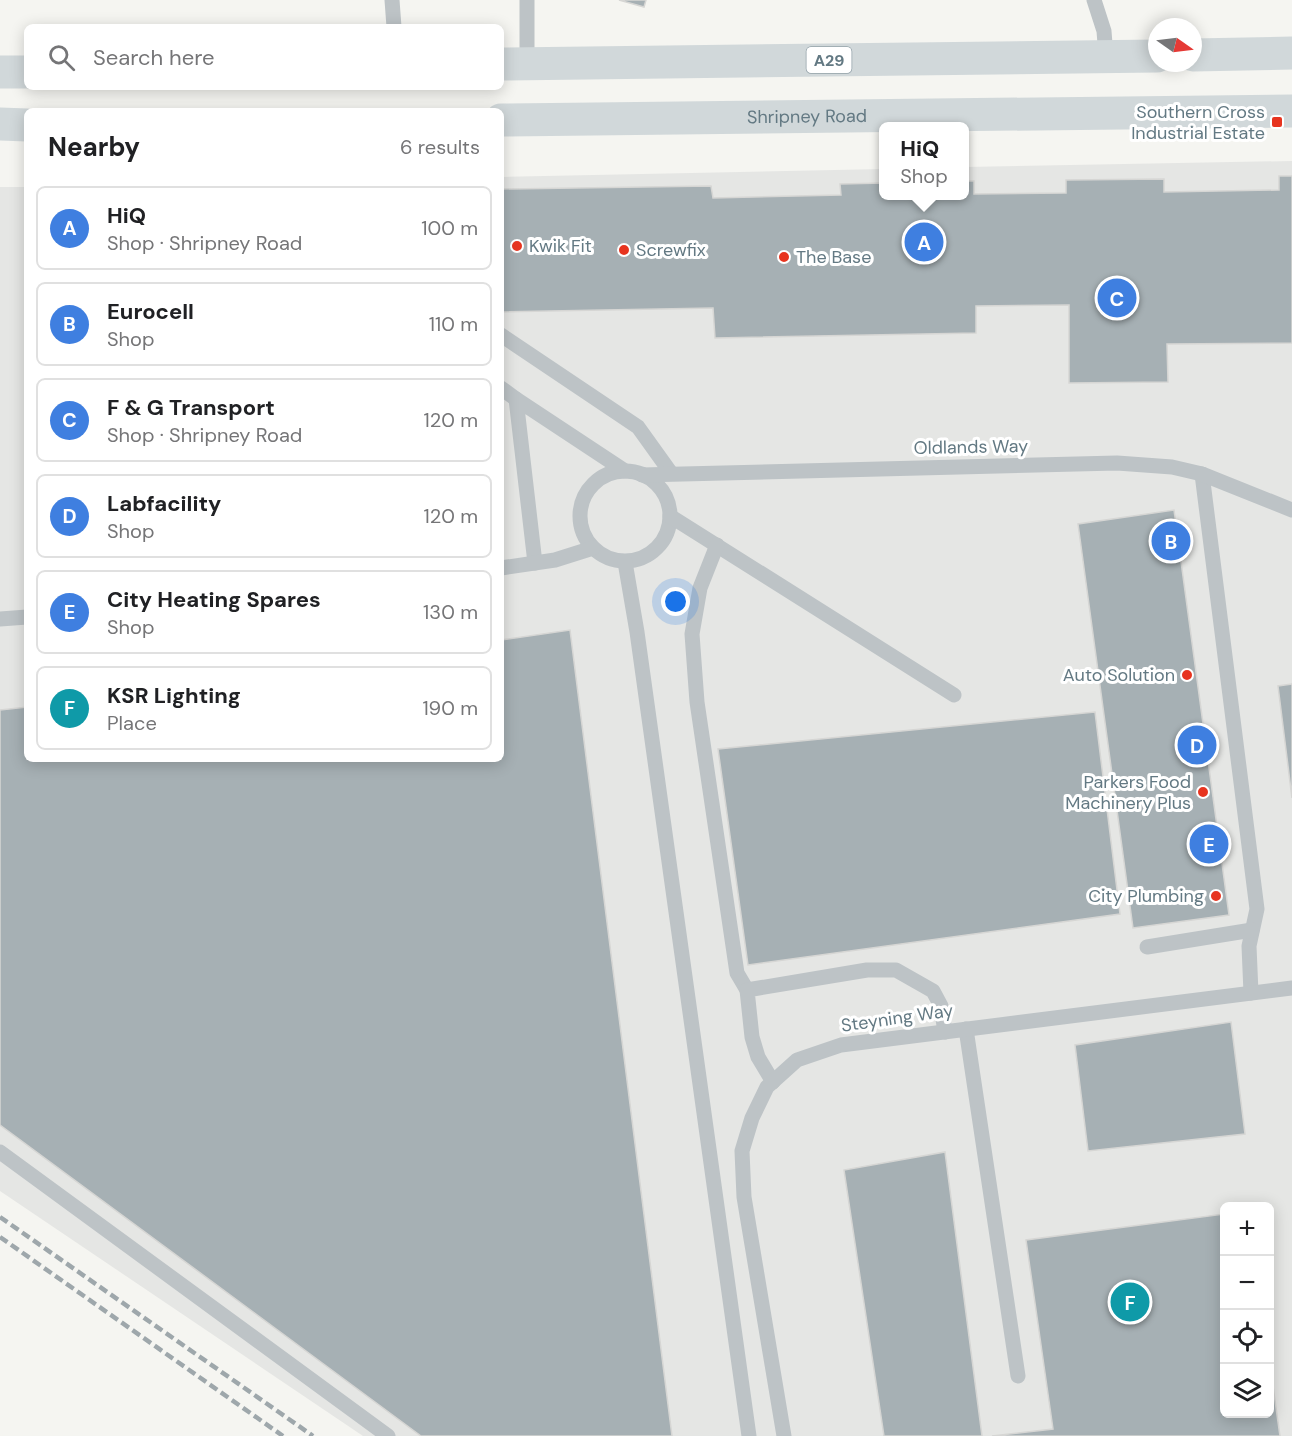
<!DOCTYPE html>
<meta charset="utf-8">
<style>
:root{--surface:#fff;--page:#f6f6f6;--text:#202124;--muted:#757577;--line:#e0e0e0;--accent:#e7341f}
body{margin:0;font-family:"DM Sans",sans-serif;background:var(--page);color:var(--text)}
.controls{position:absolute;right:18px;bottom:18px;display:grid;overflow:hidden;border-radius:9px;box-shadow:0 3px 15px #0003}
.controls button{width:54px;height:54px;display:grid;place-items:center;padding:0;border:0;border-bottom:2px solid var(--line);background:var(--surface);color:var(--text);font:30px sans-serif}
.compass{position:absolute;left:1148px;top:18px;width:54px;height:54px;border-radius:50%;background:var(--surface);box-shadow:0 3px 15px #0003;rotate:104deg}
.you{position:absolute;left:676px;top:602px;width:21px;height:21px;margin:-15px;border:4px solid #fff;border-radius:50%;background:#1a73e8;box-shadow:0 0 0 9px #1a73e833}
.badge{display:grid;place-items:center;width:39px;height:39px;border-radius:50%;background:var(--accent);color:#fff;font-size:20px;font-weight:700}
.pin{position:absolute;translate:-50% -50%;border:3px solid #fff;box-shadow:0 2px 6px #0006}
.popup{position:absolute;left:879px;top:122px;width:90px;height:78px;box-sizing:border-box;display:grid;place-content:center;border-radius:9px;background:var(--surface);filter:drop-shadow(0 2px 4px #0005);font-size:20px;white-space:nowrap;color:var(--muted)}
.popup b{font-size:22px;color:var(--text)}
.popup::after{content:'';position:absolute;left:50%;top:100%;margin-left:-12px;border:12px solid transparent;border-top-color:var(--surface)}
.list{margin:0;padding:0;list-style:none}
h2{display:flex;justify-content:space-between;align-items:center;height:78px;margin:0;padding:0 24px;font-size:26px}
h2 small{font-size:20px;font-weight:400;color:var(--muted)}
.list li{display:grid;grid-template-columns:39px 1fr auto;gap:18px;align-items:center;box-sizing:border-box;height:84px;margin:0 12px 12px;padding:0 12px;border:2px solid var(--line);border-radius:9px}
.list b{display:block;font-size:22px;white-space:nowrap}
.list p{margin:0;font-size:20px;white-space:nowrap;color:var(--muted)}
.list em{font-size:20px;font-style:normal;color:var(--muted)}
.icon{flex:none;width:33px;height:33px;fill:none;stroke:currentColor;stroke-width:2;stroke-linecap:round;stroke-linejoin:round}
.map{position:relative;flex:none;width:1292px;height:1436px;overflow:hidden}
.search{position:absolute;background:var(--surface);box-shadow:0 3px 15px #0003;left:24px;top:24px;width:480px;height:66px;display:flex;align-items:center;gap:15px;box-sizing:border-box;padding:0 21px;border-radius:9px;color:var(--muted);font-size:22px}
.panel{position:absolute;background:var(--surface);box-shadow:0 3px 15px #0003;left:24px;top:108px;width:480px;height:654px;border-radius:9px}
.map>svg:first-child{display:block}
.built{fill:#e5e6e4;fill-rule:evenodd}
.building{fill:#a6b0b4;stroke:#d6d6d4;stroke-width:1.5}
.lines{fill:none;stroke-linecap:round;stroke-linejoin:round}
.lane{stroke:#bdc3c6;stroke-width:15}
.primary{stroke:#d1d8da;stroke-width:33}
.rail{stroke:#9ea7ab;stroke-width:4.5;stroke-dasharray:9 4.5;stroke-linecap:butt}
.poi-dot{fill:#e7341f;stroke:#fff;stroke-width:2}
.labels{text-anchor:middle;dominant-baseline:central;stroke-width:6;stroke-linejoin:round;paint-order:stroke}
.shield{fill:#fff;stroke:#92a1a8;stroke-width:1.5}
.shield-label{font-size:16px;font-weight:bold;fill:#637983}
.poi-label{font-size:18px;fill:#637983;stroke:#fff;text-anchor:end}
.street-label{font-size:18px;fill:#637983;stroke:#fff}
</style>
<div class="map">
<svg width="1292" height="1436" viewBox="0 0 1292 1436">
<rect width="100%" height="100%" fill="#f5f5f1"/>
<!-- built -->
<path class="built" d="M1292,161V1436H363L0,1191V187H27V759H501V177L883,169L884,196H964L965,167ZM1224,1206H1270V1414H1224Z"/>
<!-- building -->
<g class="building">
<polygon points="619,0 646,0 644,7"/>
<polygon points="1279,176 1292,176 1292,343 1167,344 1168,382 1069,383 1069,305 976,306 976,333 715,338 713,308 501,312 501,189 711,186 713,198 841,195 840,184 884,183 884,196 964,196 964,181 974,181 974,194 1066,193 1066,180 1164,179 1164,192 1279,190"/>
<polygon points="1174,510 1229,915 1133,928 1078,524"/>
<polygon points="570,630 672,1436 421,1436 0,1125 0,710 27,707 27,759 501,759 501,640"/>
<polygon points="1292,684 1292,798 1278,686"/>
<polygon points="1095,712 1120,914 748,965 718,749"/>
<polygon points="1231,1022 1245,1134 1088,1151 1075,1045"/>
<polygon points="945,1152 982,1436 884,1436 844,1170"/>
<polygon points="1224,1214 1224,1414 1270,1414 1270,1365 1280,1436 992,1436 1053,1429 1026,1240"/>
</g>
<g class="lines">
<!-- lane -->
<g class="lane">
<polyline points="392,0 394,27"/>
<polyline points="1094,0 1104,31 1106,57"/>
<polyline points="527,64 527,0"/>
<polyline points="501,335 638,427 671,473"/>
<polyline points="501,388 516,399"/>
<circle cx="625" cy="516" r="45"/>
<polyline points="1202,474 1257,909 1249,946 1251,993"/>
<polyline points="642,475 1117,463 1172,467 1202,474 1292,510"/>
<polyline points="670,516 954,695"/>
<polyline points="717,545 700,588 692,634 697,702 737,973 747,990"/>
<polyline points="625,562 637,632 749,1436"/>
<polyline points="535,563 516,399 625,471"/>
<polyline points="501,568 555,560 593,548"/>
<polyline points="0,619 27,617"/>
<polyline points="1147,947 1252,930"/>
<polyline points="966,1029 1018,1376"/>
<polyline points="773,1082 758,1057 752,1037 747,990 867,970 896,970 933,991 941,1006 945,1032"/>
<polyline points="0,1152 388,1436"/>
<polyline points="784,1436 744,1197 742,1151 752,1118 767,1087 797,1060 841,1045 1292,988"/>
</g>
<!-- primary -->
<g class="primary">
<polyline points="1193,55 1292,53"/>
<polyline points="501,64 1157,56"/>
<polyline points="0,72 27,72"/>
<path id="s1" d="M501,120L1292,111"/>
<polyline points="0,124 27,125"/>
</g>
<!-- rail -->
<g class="rail">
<polyline points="0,1217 313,1436"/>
<polyline points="0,1237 283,1436"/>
</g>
</g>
<!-- markers -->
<g class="poi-dot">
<rect x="1271" y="116" width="12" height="12" rx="3"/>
<circle cx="517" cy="246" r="6"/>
<circle cx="624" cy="250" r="6"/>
<circle cx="784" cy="257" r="6"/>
<circle cx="1187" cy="675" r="6"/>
<circle cx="1203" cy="792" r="6"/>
<circle cx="1216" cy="896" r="6"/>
</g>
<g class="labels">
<!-- shield labels -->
<rect class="shield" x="806.5" y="47" width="45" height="26" rx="4.5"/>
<g class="shield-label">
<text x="829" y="60">A29</text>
</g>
<!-- poi labels -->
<g class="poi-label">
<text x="1265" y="112">Southern Cross<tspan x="1265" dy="21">Industrial Estate</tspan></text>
<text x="529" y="246" text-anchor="start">Kwik Fit</text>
<text x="636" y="250" text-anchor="start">Screwfix</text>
<text x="796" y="257" text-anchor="start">The Base</text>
<text x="1175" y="675">Auto Solution</text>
<text x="1191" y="782">Parkers Food<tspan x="1191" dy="21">Machinery Plus</tspan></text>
<text x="1204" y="896">City Plumbing</text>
</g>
<!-- street labels -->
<g class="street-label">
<text stroke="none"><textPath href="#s1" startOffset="306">Shripney Road</textPath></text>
<text transform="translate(971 447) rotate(-1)">Oldlands Way</text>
<text transform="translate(897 1018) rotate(-8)">Steyning Way</text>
</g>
</g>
</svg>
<div class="controls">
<button>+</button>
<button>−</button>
<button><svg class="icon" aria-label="locate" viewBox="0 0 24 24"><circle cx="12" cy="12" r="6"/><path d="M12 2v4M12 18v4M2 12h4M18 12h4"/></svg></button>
<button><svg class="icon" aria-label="layers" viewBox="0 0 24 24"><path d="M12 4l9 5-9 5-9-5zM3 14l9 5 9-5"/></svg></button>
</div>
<svg class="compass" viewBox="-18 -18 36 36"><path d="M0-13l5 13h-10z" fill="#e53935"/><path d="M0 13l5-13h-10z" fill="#757577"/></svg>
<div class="you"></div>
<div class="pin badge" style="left:924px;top:242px;background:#3f7fe0">A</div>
<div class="popup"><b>HiQ</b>Shop</div>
<div class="pin badge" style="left:1171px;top:541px;background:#3f7fe0">B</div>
<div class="pin badge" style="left:1117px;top:298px;background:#3f7fe0">C</div>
<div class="pin badge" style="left:1197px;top:745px;background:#3f7fe0">D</div>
<div class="pin badge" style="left:1209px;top:844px;background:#3f7fe0">E</div>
<div class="pin badge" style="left:1130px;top:1302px;background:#0f9aa8">F</div>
<div class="search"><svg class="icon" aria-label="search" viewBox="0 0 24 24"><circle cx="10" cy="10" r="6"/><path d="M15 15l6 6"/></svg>Search here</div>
<section class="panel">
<h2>Nearby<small>6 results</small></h2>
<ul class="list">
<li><span class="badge" style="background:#3f7fe0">A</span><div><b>HiQ</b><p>Shop · Shripney Road</p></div><em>100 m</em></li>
<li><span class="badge" style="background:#3f7fe0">B</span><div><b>Eurocell</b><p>Shop</p></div><em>110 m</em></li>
<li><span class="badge" style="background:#3f7fe0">C</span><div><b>F &amp; G Transport</b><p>Shop · Shripney Road</p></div><em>120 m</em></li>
<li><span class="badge" style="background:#3f7fe0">D</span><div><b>Labfacility</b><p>Shop</p></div><em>120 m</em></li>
<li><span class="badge" style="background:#3f7fe0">E</span><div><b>City Heating Spares</b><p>Shop</p></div><em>130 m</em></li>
<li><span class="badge" style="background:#0f9aa8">F</span><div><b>KSR Lighting</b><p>Place</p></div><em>190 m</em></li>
</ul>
</section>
</div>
